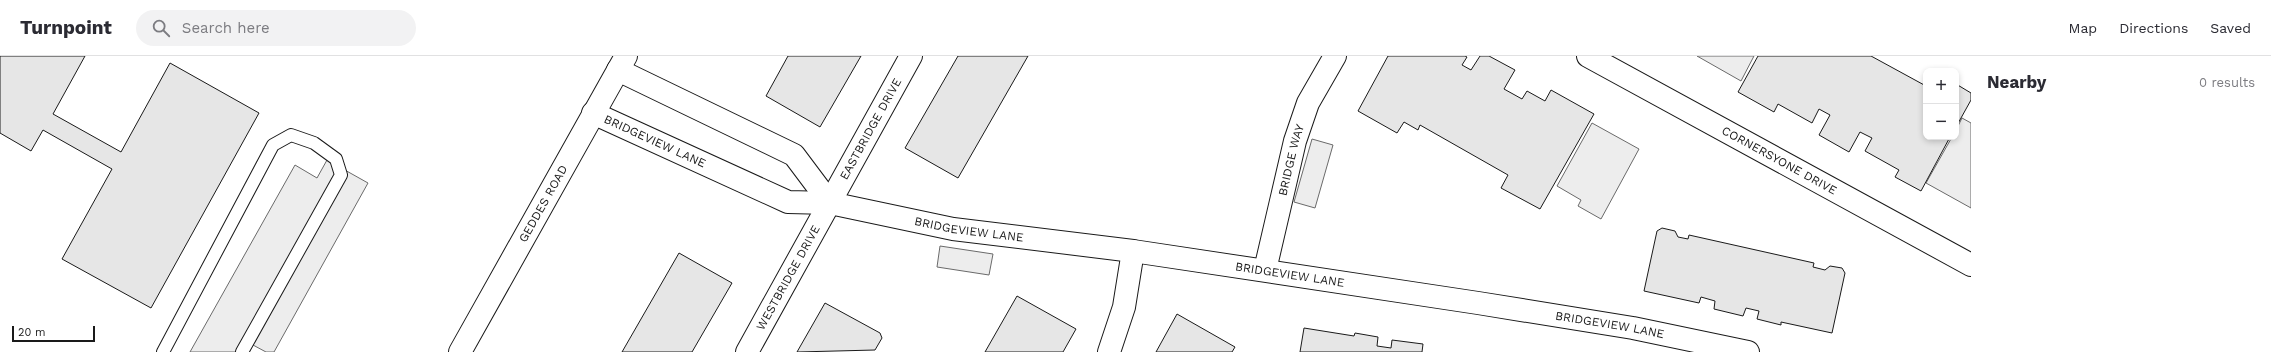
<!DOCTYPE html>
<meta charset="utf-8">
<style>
:root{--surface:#fff;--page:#f2f2f3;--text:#2b2b33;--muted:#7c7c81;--line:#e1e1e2}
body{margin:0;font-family:"Work Sans",sans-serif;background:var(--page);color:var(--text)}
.controls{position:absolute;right:12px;top:12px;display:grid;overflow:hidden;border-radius:8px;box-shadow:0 2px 6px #0003}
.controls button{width:36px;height:36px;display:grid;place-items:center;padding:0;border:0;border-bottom:1px solid var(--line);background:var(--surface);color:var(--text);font:20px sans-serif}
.scale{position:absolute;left:12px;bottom:10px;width:83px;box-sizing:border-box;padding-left:4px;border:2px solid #1a1a1a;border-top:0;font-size:11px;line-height:14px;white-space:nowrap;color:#1a1a1a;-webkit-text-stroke:3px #fff;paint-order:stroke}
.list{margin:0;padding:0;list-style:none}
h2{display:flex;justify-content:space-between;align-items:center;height:52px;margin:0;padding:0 16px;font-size:17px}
h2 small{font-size:13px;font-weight:400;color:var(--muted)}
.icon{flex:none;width:22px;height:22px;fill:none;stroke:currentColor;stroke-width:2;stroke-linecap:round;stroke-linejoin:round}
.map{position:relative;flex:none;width:1971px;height:296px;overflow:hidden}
header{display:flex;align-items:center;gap:24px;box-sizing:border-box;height:56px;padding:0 20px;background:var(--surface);border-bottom:1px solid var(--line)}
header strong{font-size:19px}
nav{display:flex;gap:22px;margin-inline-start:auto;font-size:14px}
.search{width:280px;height:36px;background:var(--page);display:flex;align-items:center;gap:10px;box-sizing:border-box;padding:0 14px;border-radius:22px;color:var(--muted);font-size:15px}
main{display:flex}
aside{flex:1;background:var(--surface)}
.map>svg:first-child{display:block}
.parking{fill:#ededed;stroke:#6a6a6a}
.building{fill:#e6e6e6;stroke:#1a1a1a}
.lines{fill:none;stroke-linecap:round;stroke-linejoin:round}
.lane-casing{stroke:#1a1a1a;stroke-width:14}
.street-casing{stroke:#1a1a1a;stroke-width:24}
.secondary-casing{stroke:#1a1a1a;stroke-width:24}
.lane{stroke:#fff;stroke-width:12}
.street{stroke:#fff;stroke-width:22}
.secondary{stroke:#fff;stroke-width:22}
.labels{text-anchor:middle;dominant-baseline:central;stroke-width:3;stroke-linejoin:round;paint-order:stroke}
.street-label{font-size:12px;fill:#1a1a1a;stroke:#fff}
</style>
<header>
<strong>Turnpoint</strong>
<div class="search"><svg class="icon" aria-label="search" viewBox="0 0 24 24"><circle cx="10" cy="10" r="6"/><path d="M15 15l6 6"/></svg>Search here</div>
<nav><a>Map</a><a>Directions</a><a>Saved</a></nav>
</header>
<main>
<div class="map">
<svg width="1971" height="296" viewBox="0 0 1971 296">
<rect width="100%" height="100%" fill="#fff"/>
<!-- parking -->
<g class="parking">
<polygon points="1697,0 1754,0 1741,25"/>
<polygon points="1962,62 1971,67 1971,152 1926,127 1952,81 1956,81 1956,74"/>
<polygon points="1592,67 1639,93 1601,163 1578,150 1581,144 1557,130"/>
<polygon points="1312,83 1333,89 1315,152 1294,146"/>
<polygon points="327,104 368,127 274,296 266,296 253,289 249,296 190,296 295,109 317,122"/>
<polygon points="940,190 993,198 989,219 937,211"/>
</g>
<!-- building -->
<g class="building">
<polygon points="0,0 85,0 53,58 121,96 170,7 259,57 151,252 62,203 112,113 43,74 31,95 0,77"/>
<polygon points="788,0 861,0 820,71 766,40"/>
<polygon points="958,0 1028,0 958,122 905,92"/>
<polygon points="1388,0 1465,0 1467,1 1462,9 1471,14 1480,0 1489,0 1515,14 1504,33 1522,43 1527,35 1545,45 1551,34 1594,58 1540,153 1501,132 1508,119 1420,69 1418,74 1404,66 1397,77 1358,55"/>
<polygon points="1758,0 1871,0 1926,30 1926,81 1950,81 1921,135 1895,121 1899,114 1865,95 1872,82 1860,76 1849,96 1819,79 1830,59 1819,53 1812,67 1778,48 1774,56 1738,36"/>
<polygon points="1956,28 1971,37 1971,44 1956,71"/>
<polygon points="1662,172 1675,175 1678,181 1688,183 1689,179 1814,207 1813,211 1825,214 1830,210 1842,212 1845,217 1832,277 1781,266 1781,269 1757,263 1759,255 1746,252 1743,260 1714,253 1715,245 1701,241 1699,247 1644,235 1657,175"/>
<polygon points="679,197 732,227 692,296 622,296"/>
<polygon points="1017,240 1076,273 1063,296 985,296"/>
<polygon points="825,247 880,277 882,282 875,294 797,296"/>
<polygon points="1177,258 1235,291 1232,296 1156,296"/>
<polygon points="1304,272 1354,280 1355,277 1378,281 1377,290 1391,292 1392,284 1423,288 1422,296 1300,296"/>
</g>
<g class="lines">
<!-- lane casing -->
<g class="lane-casing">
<polyline id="lane" points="163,296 273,89 291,79 314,87 336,103 341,119 242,296"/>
</g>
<!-- street casing -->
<g class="street-casing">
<g id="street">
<path id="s1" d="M1588,0L1971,209"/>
<polyline points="618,14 794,99 830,147"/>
<path id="s2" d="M593,57L788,146L830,147L953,173L1133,195L1478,247L1633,272L1748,296"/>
<path id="s3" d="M1265,214L1295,85L1308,47L1335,0"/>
<path id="s4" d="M747,296L911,0"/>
<polyline points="1109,296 1124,251 1133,195"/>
</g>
</g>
<!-- secondary casing -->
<g class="secondary-casing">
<g id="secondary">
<path id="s5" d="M460,296L626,0"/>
</g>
</g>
<!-- lane -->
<use href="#lane" class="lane"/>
<!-- street -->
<use href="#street" class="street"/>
<!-- secondary -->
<use href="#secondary" class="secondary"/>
</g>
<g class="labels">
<!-- street labels -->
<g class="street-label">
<text stroke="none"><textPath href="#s4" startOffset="255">EASTBRIDGE DRIVE</textPath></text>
<text stroke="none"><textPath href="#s2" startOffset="68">BRIDGEVIEW LANE</textPath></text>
<text stroke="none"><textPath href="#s3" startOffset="113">BRIDGE WAY</textPath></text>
<text stroke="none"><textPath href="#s1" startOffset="218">CORNERSYONE DRIVE</textPath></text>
<text stroke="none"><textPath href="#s5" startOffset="170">GEDDES ROAD</textPath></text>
<text stroke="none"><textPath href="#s2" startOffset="398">BRIDGEVIEW LANE</textPath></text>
<text stroke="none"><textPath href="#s2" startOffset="722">BRIDGEVIEW LANE</textPath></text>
<text stroke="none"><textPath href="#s4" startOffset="85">WESTBRIDGE DRIVE</textPath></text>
<text stroke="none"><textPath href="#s2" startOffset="1046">BRIDGEVIEW LANE</textPath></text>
</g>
</g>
</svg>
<div class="controls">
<button>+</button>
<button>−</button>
</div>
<div class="scale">20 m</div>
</div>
<aside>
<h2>Nearby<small>0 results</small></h2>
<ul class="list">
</ul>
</aside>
</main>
